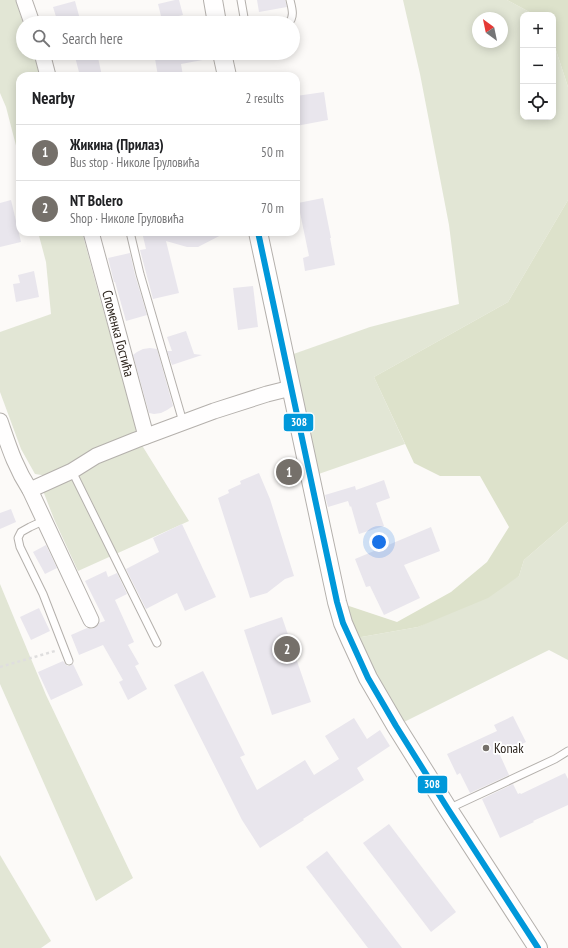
<!DOCTYPE html>
<meta charset="utf-8">
<style>
:root{--surface:#fff;--page:#f6f6f6;--text:#202124;--muted:#757577;--line:#e0e0e0;--accent:#75706a}
body{margin:0;font-family:"PT Sans Narrow",sans-serif;background:var(--page);color:var(--text)}
.controls{position:absolute;right:12px;top:12px;display:grid;overflow:hidden;border-radius:8px;box-shadow:0 2px 10px #0003}
.controls button{width:36px;height:36px;display:grid;place-items:center;padding:0;border:0;border-bottom:1px solid var(--line);background:var(--surface);color:var(--text);font:20px sans-serif}
.compass{position:absolute;left:472px;top:12px;width:36px;height:36px;border-radius:50%;background:var(--surface);box-shadow:0 2px 10px #0003;rotate:327deg}
.you{position:absolute;left:379px;top:542px;width:14px;height:14px;margin:-10px;border:3px solid #fff;border-radius:50%;background:#1a73e8;box-shadow:0 0 0 6px #1a73e833}
.badge{display:grid;place-items:center;width:26px;height:26px;border-radius:50%;background:var(--accent);color:#fff;font-size:13px;font-weight:700}
.pin{position:absolute;translate:-50% -50%;border:2px solid #fff;box-shadow:0 1px 4px #0006}
.list{margin:0;padding:0;list-style:none}
h2{display:flex;justify-content:space-between;align-items:center;height:52px;margin:0;padding:0 16px;font-size:17px}
h2 small{font-size:13px;font-weight:400;color:var(--muted)}
.list li{display:grid;grid-template-columns:26px 1fr auto;gap:12px;align-items:center;box-sizing:border-box;height:56px;padding:0 16px;border-top:1px solid var(--line)}
.list b{display:block;font-size:15px;white-space:nowrap}
.list p{margin:0;font-size:13px;white-space:nowrap;color:var(--muted)}
.list em{font-size:13px;font-style:normal;color:var(--muted)}
.icon{flex:none;width:22px;height:22px;fill:none;stroke:currentColor;stroke-width:2;stroke-linecap:round;stroke-linejoin:round}
.map{position:relative;flex:none;width:568px;height:948px;overflow:hidden}
.search{position:absolute;background:var(--surface);box-shadow:0 2px 10px #0003;left:16px;top:16px;width:284px;height:44px;display:flex;align-items:center;gap:10px;box-sizing:border-box;padding:0 14px;border-radius:22px;color:var(--muted);font-size:15px}
.panel{position:absolute;background:var(--surface);box-shadow:0 2px 10px #0003;left:16px;top:72px;width:284px;height:164px;border-radius:12px}
.map>svg:first-child{display:block}
.green{fill:#e2e6d5;fill-rule:evenodd}
.forest{fill:#dde2cb}
.building{fill:#e9e6ed}
.lines{fill:none;stroke-linecap:round;stroke-linejoin:round}
.service-casing{stroke:#b4b0ac;stroke-width:9}
.minor-casing{stroke:#b4b0ac;stroke-width:17}
.tertiary-casing{stroke:#b4b0ac;stroke-width:20}
.path{stroke:#dfdede;stroke-width:2.5;stroke-dasharray:3 3;stroke-linecap:butt}
.service{stroke:#fffefe;stroke-width:7}
.minor{stroke:#fffefe;stroke-width:15}
.tertiary{stroke:#fffefe;stroke-width:18}
.bus-1-casing{stroke:#fff;stroke-width:9}
.bus-1{stroke:#0098da;stroke-width:6}
.poi-dot{fill:#75706a;stroke:#fff;stroke-width:1.5}
.labels{text-anchor:middle;dominant-baseline:central;stroke-width:3.5;stroke-linejoin:round;paint-order:stroke}
.street-label{font-size:14px;fill:#2d251e;stroke:#fff}
.poi-label{font-size:14px;fill:#2d251e;stroke:#fff;text-anchor:start}
.line-badge{stroke:#fff;stroke-width:1.5}
.badge-label{font-size:11px;text-anchor:middle;font-weight:bold;fill:#fff}
</style>
<div class="map">
<svg width="568" height="948" viewBox="0 0 568 948">
<rect width="100%" height="100%" fill="#fcfaf8"/>
<!-- green -->
<g class="green">
<polygon points="0,0 16,0 23,23 23,53 33,53 41,76 20,76 20,161 6,107 0,93"/>
<path d="M403,0H507L535,15H523V117H553V41L568,87V200L508,302L374,377L405,444L310,477L285,357L370,327L459,304L449,225L420,74ZM478,18H502V42H478Z"/>
<polygon points="38,232 82,232 100,299 143,447 189,521 78,571 54,519 40,483 48,476 35,474 21,449 0,392 0,332 51,314 46,262"/>
<polygon points="568,522 568,660 549,650 396,726 350,639 418,627 519,576 524,560"/>
<polygon points="0,584 46,695 133,878 96,901 0,684"/>
<polygon points="0,855 51,941 41,948 0,948"/>
</g>
<!-- forest -->
<g class="forest">
<polygon points="507,0 568,0 568,87 553,41 553,15 535,15"/>
<polygon points="568,200 568,522 524,560 519,576 488,598 418,627 350,639 337,602 397,622 451,592 487,562 509,527 480,476 440,476 414,463 374,377 508,302"/>
</g>
<!-- building -->
<g class="building">
<polygon points="175,0 179,0 183,15 162,20 158,4"/>
<polygon points="257,0 285,0 287,7 259,12"/>
<polygon points="75,1 81,23 58,23 53,7"/>
<polygon points="74,53 97,53 102,76 80,76"/>
<polygon points="154,53 208,53 208,59 181,64 183,76 158,76"/>
<polygon points="324,92 328,120 296,126 296,96"/>
<polygon points="323,198 331,238 330,238 335,265 305,271 303,258 309,256 298,203"/>
<polygon points="11,200 21,242 0,247 0,203"/>
<polygon points="142,232 227,232 198,247 187,247 166,241 179,293 153,299 140,250 146,249"/>
<polygon points="130,253 135,275 147,315 126,321 115,282 114,282 108,258"/>
<polygon points="34,271 39,297 16,302 13,284 20,283 18,275"/>
<polygon points="253,286 258,327 238,330 233,288"/>
<polygon points="186,331 194,354 202,355 172,365 167,351 172,351 167,337"/>
<polygon points="150,348 157,349 173,406 167,410 161,413 154,414 149,413 133,355 137,352 143,349"/>
<polygon points="259,473 270,499 294,576 285,579 267,593 250,598 218,498 229,493 228,490 241,484 240,481"/>
<polygon points="384,480 390,498 376,503 384,526 359,534 351,506 350,507 348,501 328,507 325,495 355,486 356,490"/>
<polygon points="11,509 16,522 0,529 0,513"/>
<polygon points="182,524 216,597 185,611 177,593 146,609 126,569 159,552 153,538"/>
<polygon points="431,527 440,551 404,565 420,598 384,615 370,586 366,587 355,559"/>
<polygon points="46,545 57,568 45,574 33,552"/>
<polygon points="106,571 108,577 117,573 127,594 115,600 134,642 128,645 139,664 135,666 147,689 128,700 119,682 123,680 103,645 79,655 71,635 87,628 91,629 94,628 98,625 99,623 105,621 85,581"/>
<polygon points="39,608 50,631 31,640 20,617"/>
<polygon points="282,617 311,702 272,715 244,630"/>
<polygon points="63,661 66,665 68,666 70,666 73,664 83,685 51,700 38,672"/>
<polygon points="203,671 245,755 240,757 257,790 305,760 314,775 339,759 325,736 354,718 367,739 380,730 390,746 357,768 364,780 303,819 304,820 260,848 242,820 174,685"/>
<polygon points="513,716 526,742 500,755 509,775 470,793 460,773 457,775 447,754 497,731 494,725"/>
<polygon points="565,773 568,779 568,805 533,821 534,822 500,838 482,799 513,784 518,794 520,793 521,794"/>
<polygon points="389,824 456,912 431,932 363,843"/>
<polygon points="327,851 402,948 368,948 306,867"/>
</g>
<g class="lines">
<!-- service casing -->
<g class="service-casing">
<g id="service">
<polyline points="241,0 245,23"/>
<path d="M288,23C295,18 292,8 290,0"/>
<polyline points="130,232 140,274 183,422"/>
<polyline points="72,471 157,643"/>
<polyline points="45,520 30,527 21,532 18,538 20,547 43,594 69,661"/>
<polyline points="448,809 555,759 568,751"/>
</g>
</g>
<!-- minor casing -->
<g class="minor-casing">
<g id="minor">
<polyline points="24,0 32,23"/>
<polyline points="42,53 48,76"/>
<path id="s1" d="M91,232L146,436"/>
<path d="M0,421C9,447 15,467 30,490L91,620"/>
<polyline points="30,490 72,471 96,456 136,440 214,411 267,394 291,388"/>
</g>
</g>
<!-- tertiary casing -->
<g class="tertiary-casing">
<g id="tertiary">
<polyline points="213,0 217,23"/>
<polyline points="222,53 227,76"/>
<polyline points="258,232 337,602 343,623 350,639 368,678 396,726 448,809 538,948"/>
</g>
</g>
<!-- path -->
<polyline class="path" points="0,667 55,651"/>
<!-- service -->
<use href="#service" class="service"/>
<!-- minor -->
<use href="#minor" class="minor"/>
<!-- tertiary -->
<use href="#tertiary" class="tertiary"/>
<!-- bus-1 casing -->
<g class="bus-1-casing">
<polyline id="bus-1" points="258,232 337,602 343,623 368,678 396,726 448,809 538,948"/>
</g>
<!-- bus-1 -->
<use href="#bus-1" class="bus-1"/>
</g>
<!-- markers -->
<circle class="poi-dot" cx="486" cy="748" r="4"/>
<g class="labels">
<!-- street labels -->
<g class="street-label">
<text stroke="none"><textPath href="#s1" startOffset="105">Споменка Гостића</textPath></text>
</g>
<!-- poi labels -->
<g class="poi-label">
<text x="494" y="748">Konak</text>
</g>
</g>
<g class="line-badge">
<rect x="283" y="413" width="31" height="19" rx="4" fill="#0098da"/>
<rect x="417" y="775" width="31" height="19" rx="4" fill="#0098da"/>
</g>
<g class="badge-label">
<text x="299" y="426">308</text>
<text x="432" y="788">308</text>
</g>
</svg>
<div class="controls">
<button>+</button>
<button>−</button>
<button><svg class="icon" aria-label="locate" viewBox="0 0 24 24"><circle cx="12" cy="12" r="6"/><path d="M12 2v4M12 18v4M2 12h4M18 12h4"/></svg></button>
</div>
<svg class="compass" viewBox="-18 -18 36 36"><path d="M0-13l5 13h-10z" fill="#e53935"/><path d="M0 13l5-13h-10z" fill="#757577"/></svg>
<div class="you"></div>
<div class="pin badge" style="left:289px;top:472px">1</div>
<div class="pin badge" style="left:287px;top:649px">2</div>
<div class="search"><svg class="icon" aria-label="search" viewBox="0 0 24 24"><circle cx="10" cy="10" r="6"/><path d="M15 15l6 6"/></svg>Search here</div>
<section class="panel">
<h2>Nearby<small>2 results</small></h2>
<ul class="list">
<li><span class="badge">1</span><div><b>Жикина (Прилаз)</b><p>Bus stop · Николе Груловића</p></div><em>50 m</em></li>
<li><span class="badge">2</span><div><b>NT Bolero</b><p>Shop · Николе Груловића</p></div><em>70 m</em></li>
</ul>
</section>
</div>
